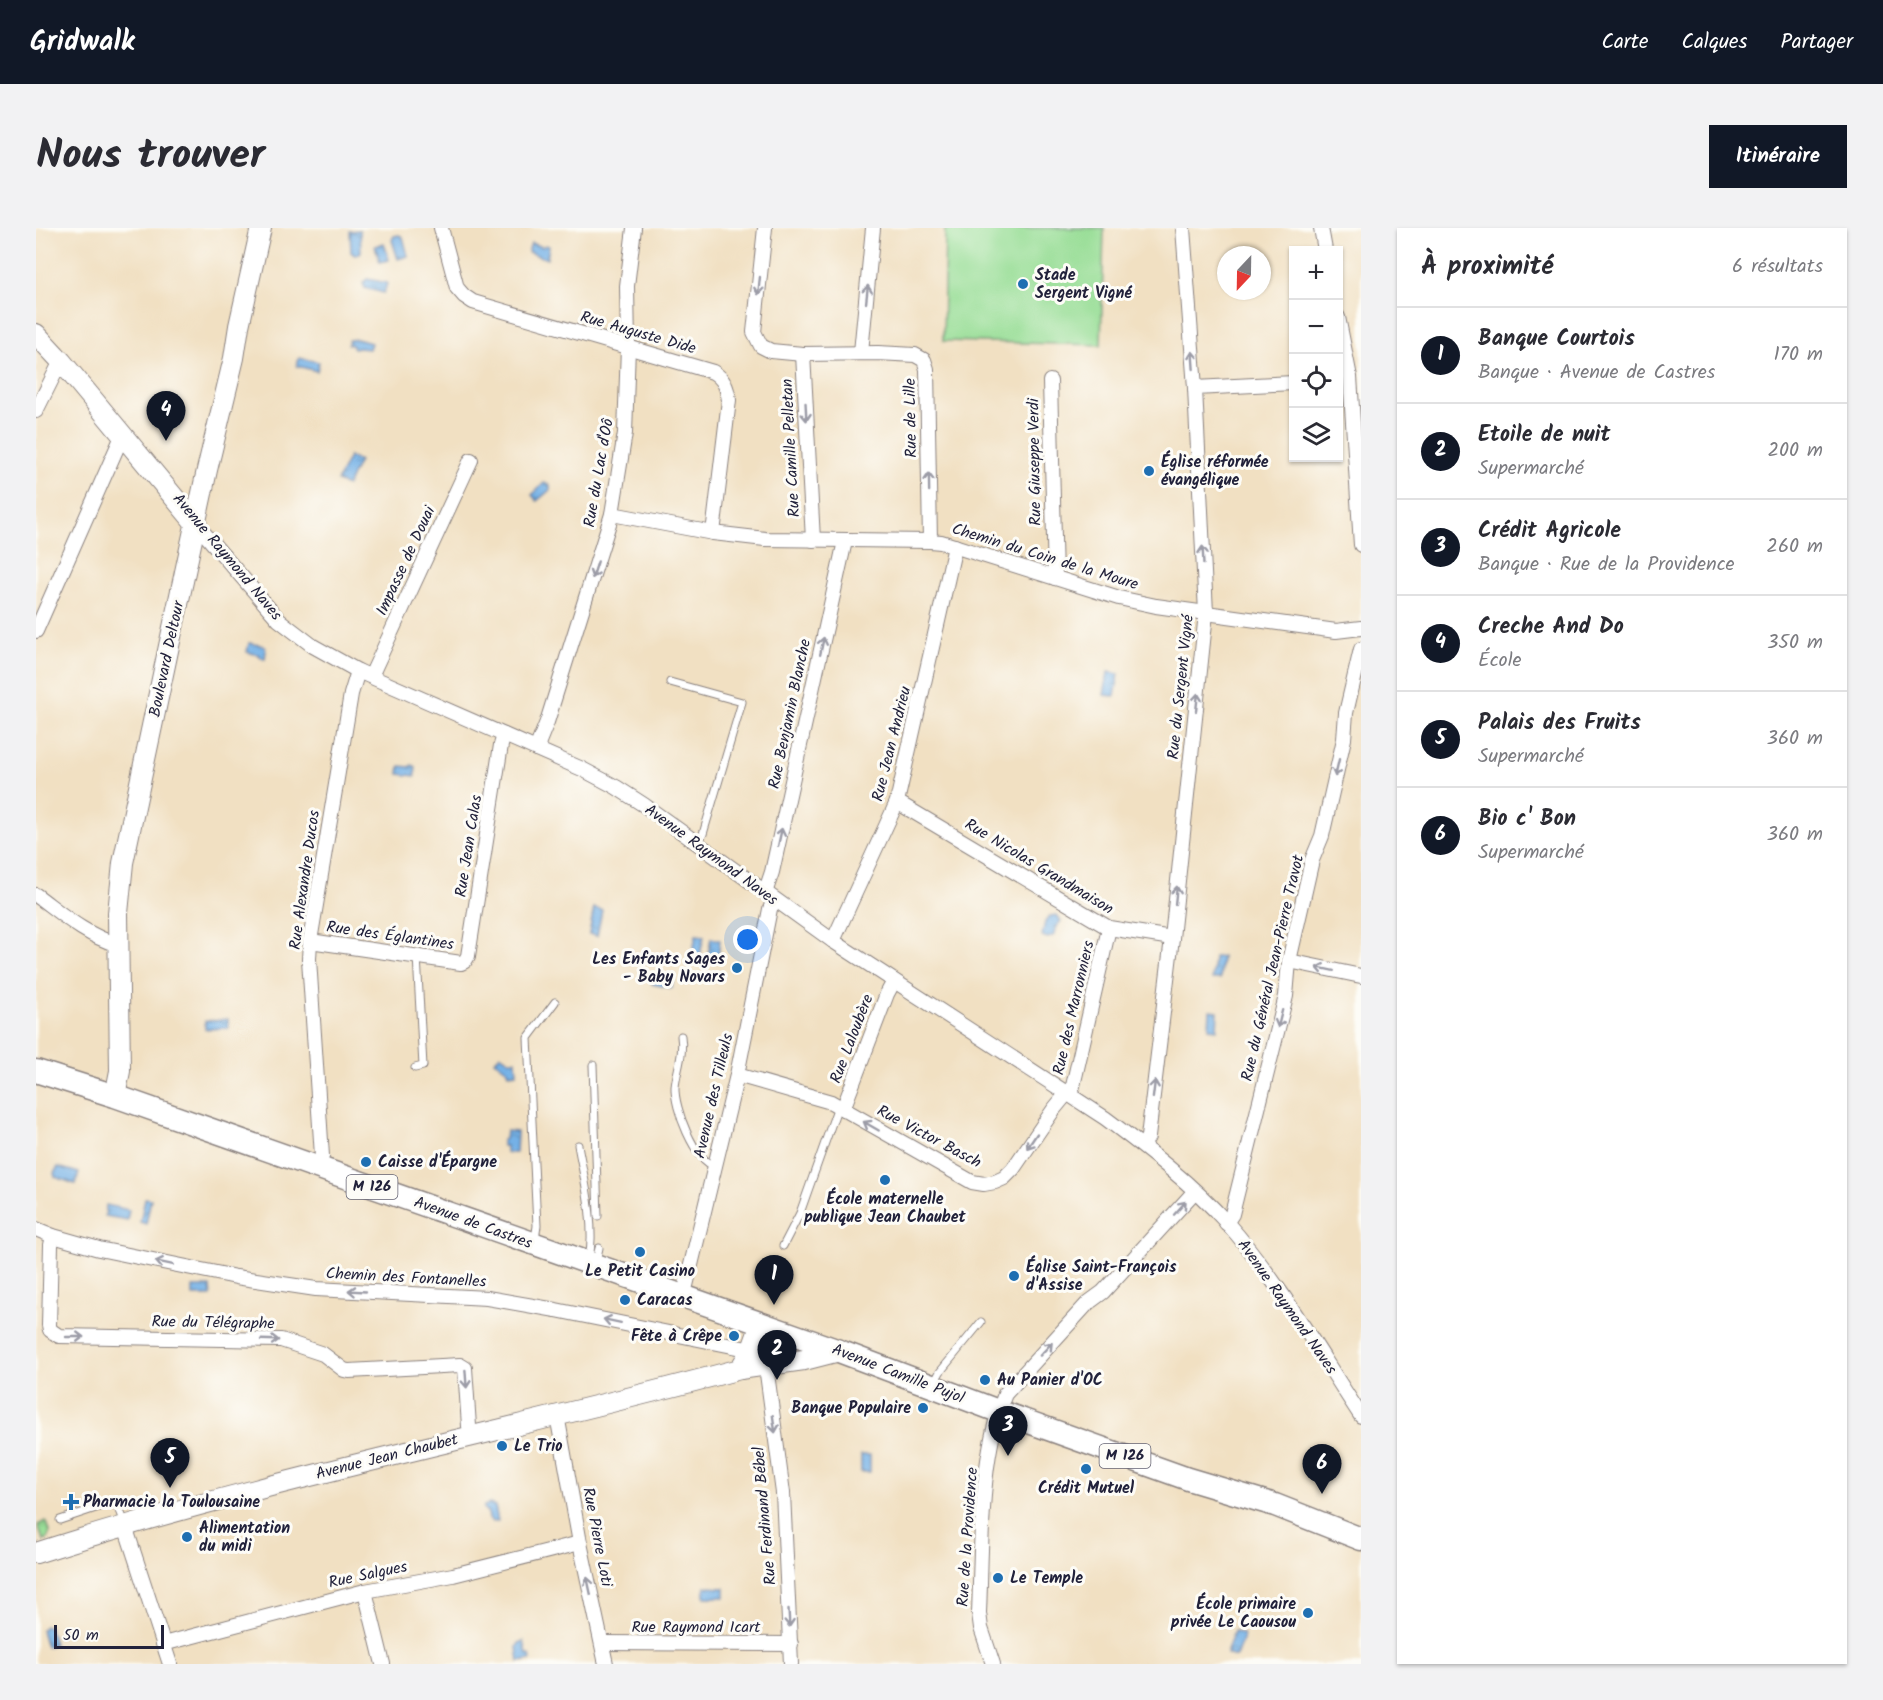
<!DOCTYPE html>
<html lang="fr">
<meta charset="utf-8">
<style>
:root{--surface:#fff;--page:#f2f2f3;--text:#2b2b33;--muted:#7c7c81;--line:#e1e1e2;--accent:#111827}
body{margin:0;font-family:Kalam,sans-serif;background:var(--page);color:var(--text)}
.controls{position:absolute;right:18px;top:18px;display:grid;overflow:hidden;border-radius:0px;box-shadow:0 2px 4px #0004}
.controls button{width:54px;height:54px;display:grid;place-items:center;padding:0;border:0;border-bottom:2px solid var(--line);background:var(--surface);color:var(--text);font:30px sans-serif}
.compass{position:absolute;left:1181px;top:18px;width:54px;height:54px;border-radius:50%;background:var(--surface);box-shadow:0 2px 4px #0004;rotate:202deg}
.scale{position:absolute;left:18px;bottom:15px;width:110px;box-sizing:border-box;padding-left:6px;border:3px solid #22223b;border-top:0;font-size:16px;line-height:21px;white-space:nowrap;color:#22223b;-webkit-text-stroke:4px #fdfcf7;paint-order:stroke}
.you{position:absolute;left:712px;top:712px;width:21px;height:21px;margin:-15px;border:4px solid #fff;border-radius:50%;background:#1a73e8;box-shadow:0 0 0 9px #1a73e833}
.badge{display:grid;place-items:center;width:39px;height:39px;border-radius:50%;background:var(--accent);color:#fff;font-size:20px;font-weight:700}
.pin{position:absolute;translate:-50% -50px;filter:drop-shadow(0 2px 3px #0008)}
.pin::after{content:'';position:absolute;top:32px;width:21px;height:18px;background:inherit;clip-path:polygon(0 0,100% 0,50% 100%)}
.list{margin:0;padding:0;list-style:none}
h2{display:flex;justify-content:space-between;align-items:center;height:78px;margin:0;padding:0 24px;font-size:26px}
h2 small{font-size:20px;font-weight:400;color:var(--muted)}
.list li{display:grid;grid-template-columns:39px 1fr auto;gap:18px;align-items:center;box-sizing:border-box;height:96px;padding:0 24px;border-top:2px solid var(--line)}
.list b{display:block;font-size:22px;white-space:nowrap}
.list p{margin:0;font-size:20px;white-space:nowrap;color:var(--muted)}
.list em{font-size:20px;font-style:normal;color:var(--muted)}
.icon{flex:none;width:33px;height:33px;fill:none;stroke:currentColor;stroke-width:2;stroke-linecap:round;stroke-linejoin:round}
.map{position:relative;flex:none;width:1325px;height:1436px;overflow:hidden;border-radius:0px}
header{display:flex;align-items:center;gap:36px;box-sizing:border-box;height:84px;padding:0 30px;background:var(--accent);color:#fff}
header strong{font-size:28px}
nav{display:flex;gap:33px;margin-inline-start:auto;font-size:21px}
.intro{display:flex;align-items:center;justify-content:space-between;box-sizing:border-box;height:144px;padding:0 36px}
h1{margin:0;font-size:42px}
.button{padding:15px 27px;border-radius:0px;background:var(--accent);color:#fff;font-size:21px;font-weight:700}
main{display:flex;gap:36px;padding:0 36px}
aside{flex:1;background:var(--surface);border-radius:0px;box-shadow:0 2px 4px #0004}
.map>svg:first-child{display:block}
.grass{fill:url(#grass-tufts);stroke:#5e8069;stroke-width:1.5}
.pitch{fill:#99de97;stroke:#5e8069;stroke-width:1.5}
.water{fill:url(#water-ripples);stroke:#4b6a90;stroke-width:1.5}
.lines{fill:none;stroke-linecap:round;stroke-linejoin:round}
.lane-casing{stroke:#8a817e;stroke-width:9}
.street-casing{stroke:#8a817e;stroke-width:16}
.secondary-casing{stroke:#8a817e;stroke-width:22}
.primary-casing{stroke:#8a817e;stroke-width:25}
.lane{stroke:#fff;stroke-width:7}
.street{stroke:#fff;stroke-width:14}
.secondary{stroke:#fff;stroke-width:20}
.primary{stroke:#fff;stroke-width:22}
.oneway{stroke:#9c9ca7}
.poi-dot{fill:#1f6fb2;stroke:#fdfcf7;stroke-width:2}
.labels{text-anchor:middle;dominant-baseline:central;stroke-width:6;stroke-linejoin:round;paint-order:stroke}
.shield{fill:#fdfcf7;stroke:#646373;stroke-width:1.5}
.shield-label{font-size:15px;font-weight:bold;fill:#22223b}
.poi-label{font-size:16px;font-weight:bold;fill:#22223b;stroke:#fdfcf7;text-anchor:start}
.street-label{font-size:16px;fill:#22223b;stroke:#fdfcf7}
</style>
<header>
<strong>Gridwalk</strong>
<nav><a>Carte</a><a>Calques</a><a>Partager</a></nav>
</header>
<div class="intro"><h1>Nous trouver</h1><a class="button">Itinéraire</a></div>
<main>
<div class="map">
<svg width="1325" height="1436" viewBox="0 0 1325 1436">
<defs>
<pattern id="grass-tufts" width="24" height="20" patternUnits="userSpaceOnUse" patternTransform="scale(1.5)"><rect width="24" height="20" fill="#99de97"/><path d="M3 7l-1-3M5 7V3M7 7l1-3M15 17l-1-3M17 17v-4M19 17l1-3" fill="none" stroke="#84be83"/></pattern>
<pattern id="water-ripples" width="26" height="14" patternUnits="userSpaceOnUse" patternTransform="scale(1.5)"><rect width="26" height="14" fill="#74b1e6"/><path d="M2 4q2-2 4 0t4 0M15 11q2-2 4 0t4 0" fill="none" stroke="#5f90bc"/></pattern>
</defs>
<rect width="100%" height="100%" fill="#fdfcf7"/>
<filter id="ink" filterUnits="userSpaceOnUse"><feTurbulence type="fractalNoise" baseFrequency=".0167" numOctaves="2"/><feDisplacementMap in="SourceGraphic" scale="12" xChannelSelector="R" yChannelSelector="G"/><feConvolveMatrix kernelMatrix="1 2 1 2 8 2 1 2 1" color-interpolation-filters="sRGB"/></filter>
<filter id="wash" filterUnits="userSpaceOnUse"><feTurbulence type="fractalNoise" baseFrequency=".008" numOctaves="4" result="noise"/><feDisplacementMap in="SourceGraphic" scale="24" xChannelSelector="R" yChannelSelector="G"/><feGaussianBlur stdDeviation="1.35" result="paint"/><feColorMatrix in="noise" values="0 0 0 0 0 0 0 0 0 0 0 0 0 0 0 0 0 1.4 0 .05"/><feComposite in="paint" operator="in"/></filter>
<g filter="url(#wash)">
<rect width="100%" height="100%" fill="#f1e0c2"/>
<!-- grass -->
<polygon class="grass" points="9,1293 11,1294 14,1304 11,1311 7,1312 2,1297"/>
<!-- pitch -->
<polygon class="pitch" points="909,0 1068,0 1065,117 907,113"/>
<!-- water -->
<g class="water">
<polygon points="324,2 325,24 319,27 315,24 314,3"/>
<polygon points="363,7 367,9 372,28 362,31 356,12 358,8"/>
<polygon points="348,15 353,32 344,34 339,18"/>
<polygon points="495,15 507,19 509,17 513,18 511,31 492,24"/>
<polygon points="331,51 351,55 348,65 329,60 327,55"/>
<polygon points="321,111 335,115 333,121 322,120 318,121 316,117 312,116 313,112"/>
<polygon points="263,130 283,134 281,143 261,138"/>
<polygon points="313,229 323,233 311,258 301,253"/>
<polygon points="508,255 514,257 514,262 501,273 496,267"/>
<polygon points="213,415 228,418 230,422 229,431 225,430 223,427 211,424"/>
<polygon points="1072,444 1083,446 1079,468 1068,467"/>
<polygon points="376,537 380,539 379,548 363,546 364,538 374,539"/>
<polygon points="558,680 566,682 561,708 553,706"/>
<polygon points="1021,687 1025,693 1019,700 1018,707 1012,710 1006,708 1009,694 1014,688"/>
<polygon points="660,707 668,708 662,736 655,734"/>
<polygon points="675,710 684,712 682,729 672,727"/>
<polygon points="1178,729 1186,729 1184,751 1176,751"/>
<polygon points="618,747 637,752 635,760 616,756"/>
<polygon points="1174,782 1182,783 1181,801 1173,800"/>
<polygon points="192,791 192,800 169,801 169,793"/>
<polygon points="464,826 473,832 480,832 481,845 472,846 472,842 459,833"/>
<polygon points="470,903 481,904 480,925 470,925 470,918 466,918 466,912 469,911"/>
<polygon points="22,939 43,945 39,956 19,949 18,945"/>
<polygon points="109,970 115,971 110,996 104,994"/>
<polygon points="70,977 93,982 91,992 69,988"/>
<polygon points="157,1059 174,1059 175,1068 157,1068"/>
<rect x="825" y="1227" width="9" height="17"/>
<polygon points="453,1276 459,1278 462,1293 457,1294 453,1291 452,1285 448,1281 448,1278"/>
<polygon points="669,1359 689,1360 689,1369 669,1369"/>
<polygon points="9,1398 13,1400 18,1416 10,1419 5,1402"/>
<polygon points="1198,1403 1208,1407 1200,1429 1190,1426"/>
<polygon points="488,1413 491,1427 494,1427 495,1432 483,1434 481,1419 483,1415"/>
</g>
</g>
<g filter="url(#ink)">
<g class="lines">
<!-- lane casing -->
<g class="lane-casing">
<g id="lane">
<polyline points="634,454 706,474 667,606 661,616"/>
<path d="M645,808C648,826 641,841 639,859C638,879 658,933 679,938"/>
<polyline points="557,837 562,988"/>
<polyline points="379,840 387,838 381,728"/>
<path d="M542,917C548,950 560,998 553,1030"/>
<polyline points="499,1011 501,998 492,810 519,774"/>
<polyline points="747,1018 764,985 802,878"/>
<polyline points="560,1033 563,1020"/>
<polyline points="897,1157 904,1144 945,1094"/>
<path d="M24,1292L72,1276C84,1278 86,1285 88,1296"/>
</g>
</g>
<!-- street casing -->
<g class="street-casing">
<g id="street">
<path d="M405,0L421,60L428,68L437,74L677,144C688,151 691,159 693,172L677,305"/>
<polyline points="729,0 718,104 725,118 735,123 767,126 842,125 879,127 888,132 891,141 894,313"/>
<polyline points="1285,0 1289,22"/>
<polyline points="1302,89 1314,149 1325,317"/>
<polyline points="825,124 837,0"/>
<polyline points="767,126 777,312"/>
<polyline points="1014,153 1019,350"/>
<polyline points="1159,160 1258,155"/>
<polyline points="0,183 25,133"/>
<polyline points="576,286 677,305 729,311 894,313 905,314 1083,370 1120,378 1300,403 1325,400"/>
<path d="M161,297L243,392L277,418L322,443L546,541L580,559L608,577L797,713L1069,890C1112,922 1155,955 1191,995C1243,1053 1282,1123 1325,1188"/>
<polyline points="0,403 87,206"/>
<polyline points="335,448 435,232"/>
<polyline points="500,521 511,494 576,286 589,205 592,119 591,58 598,0"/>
<polyline points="861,574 1073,700 1136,710"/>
<polyline points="729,665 736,644 809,313"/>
<path d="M0,667C27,687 49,707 82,717"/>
<polyline points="274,713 425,735 429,733 432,728 465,517 468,507"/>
<polyline points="797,713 861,574 919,318"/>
<polyline points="1253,733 1325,748"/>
<polyline points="701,847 795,874 936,954 948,956 959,954 968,950 977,941 1018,881 1037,858 1073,700"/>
<polyline points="807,881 851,766 858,753"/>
<polyline points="1107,918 1112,909 1136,710 1170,385 1159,160 1147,0"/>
<polyline points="283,940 286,928 273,731 274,713 315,466 322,443"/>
<polyline points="1190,995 1196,986 1250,768 1253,733 1276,632 1286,608 1308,511 1310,485 1325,421"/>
<polyline points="0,1001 17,1008 63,1021 200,1049 280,1061 451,1070 520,1082 721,1123 726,1127 730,1138 747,1265 755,1436"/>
<polyline points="17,1008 15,1017 13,1097 14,1102 23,1108 245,1112 287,1126 308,1142 313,1143 424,1137 429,1140 433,1198 436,1208"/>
<polyline points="647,1070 701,847 734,681 738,672"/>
<polyline points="521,1187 544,1315 570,1436"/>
<polyline points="89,1298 134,1436"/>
<polyline points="329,1363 347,1436"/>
<polyline points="566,1415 755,1416"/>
<polyline points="127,1416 329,1363 417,1347 544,1315"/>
<path d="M957,1436L945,1400L943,1385C946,1316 943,1231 969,1166L1052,1075L1067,1064L1159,963"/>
</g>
</g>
<!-- secondary casing -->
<g class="secondary-casing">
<g id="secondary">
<polyline points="0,106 25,133 161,297"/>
<polyline points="79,868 84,843 82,685 87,635 133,418 171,242 198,130 203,98 225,0"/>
<path d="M738,1137C746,1126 747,1117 745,1103"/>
<polyline points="704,1141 716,1121 725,1096"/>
<path d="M0,1325C231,1251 470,1204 704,1141L768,1132L803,1123"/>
</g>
</g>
<!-- primary casing -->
<g class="primary-casing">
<polyline id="primary" points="0,843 79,868 803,1123 962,1183 1152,1251 1239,1277 1325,1311"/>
</g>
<!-- lane -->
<use href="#lane" class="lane"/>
<!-- street -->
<use href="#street" class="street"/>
<!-- secondary -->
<use href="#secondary" class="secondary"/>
<!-- primary -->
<use href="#primary" class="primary"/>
</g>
<!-- one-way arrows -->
<defs><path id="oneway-shaft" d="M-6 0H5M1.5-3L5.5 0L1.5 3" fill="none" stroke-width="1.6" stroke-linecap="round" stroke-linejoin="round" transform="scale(1.5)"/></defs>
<g class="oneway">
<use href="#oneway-shaft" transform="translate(723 58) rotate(96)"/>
<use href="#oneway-shaft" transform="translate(831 66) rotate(-84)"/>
<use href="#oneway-shaft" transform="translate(1157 132) rotate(-94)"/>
<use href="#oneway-shaft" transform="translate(770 184) rotate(87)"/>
<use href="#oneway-shaft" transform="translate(893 254) rotate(-91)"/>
<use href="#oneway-shaft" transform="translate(1167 327) rotate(-93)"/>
<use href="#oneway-shaft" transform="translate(559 342) rotate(108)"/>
<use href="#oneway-shaft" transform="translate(786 418) rotate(-78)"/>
<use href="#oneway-shaft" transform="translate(1161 474) rotate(-84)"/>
<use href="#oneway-shaft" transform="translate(1301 540) rotate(103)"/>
<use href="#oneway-shaft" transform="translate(744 609) rotate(-78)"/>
<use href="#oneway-shaft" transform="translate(1140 667) rotate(-84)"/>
<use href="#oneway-shaft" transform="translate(1289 741) rotate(-168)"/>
<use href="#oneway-shaft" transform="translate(1244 791) rotate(104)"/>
<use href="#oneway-shaft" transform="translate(1118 861) rotate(-83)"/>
<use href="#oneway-shaft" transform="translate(835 898) rotate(-150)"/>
<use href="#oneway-shaft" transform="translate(996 913) rotate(124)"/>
<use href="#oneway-shaft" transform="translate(1144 980) rotate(-48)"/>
<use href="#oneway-shaft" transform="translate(128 1035) rotate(-168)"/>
<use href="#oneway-shaft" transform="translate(321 1063) rotate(-177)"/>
<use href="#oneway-shaft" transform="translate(576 1093) rotate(-168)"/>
<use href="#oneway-shaft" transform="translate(39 1109)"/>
<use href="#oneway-shaft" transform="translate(234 1112) rotate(2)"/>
<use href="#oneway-shaft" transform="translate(1010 1121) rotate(-47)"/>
<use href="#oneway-shaft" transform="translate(430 1151) rotate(86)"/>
<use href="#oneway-shaft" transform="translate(738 1196) rotate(82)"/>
<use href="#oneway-shaft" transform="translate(553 1358) rotate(-102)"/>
<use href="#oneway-shaft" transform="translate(753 1390) rotate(87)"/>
</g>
</g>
<!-- markers -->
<g class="poi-dot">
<circle cx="987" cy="56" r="6"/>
<circle cx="1113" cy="243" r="6"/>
<circle cx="701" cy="740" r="6"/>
<circle cx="330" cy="934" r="6"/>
<circle cx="849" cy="952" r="6"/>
<circle cx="604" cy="1024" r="6"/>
<circle cx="978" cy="1048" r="6"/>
<circle cx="589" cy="1072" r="6"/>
<circle cx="698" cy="1108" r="6"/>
<circle cx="949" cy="1152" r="6"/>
<circle cx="887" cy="1180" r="6"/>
<circle cx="466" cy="1218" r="6"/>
<circle cx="1050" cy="1241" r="6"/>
<path d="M32 1265h6v6h6v6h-6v6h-6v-6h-6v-6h6z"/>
<circle cx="151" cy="1309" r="6"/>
<circle cx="962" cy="1350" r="6"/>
<circle cx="1272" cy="1385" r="6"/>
</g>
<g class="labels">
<!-- shield labels -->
<g class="shield">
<rect x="310.5" y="947" width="51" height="24" rx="4.5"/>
<rect x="1063.5" y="1216" width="51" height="24" rx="4.5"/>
</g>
<g class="shield-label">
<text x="336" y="959">M 126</text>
<text x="1089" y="1228">M 126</text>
</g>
<!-- poi labels -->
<g class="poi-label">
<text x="999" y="47">Stade<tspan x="999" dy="18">Sergent Vigné</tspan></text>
<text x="1125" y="234">Église réformée<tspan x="1125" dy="18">évangélique</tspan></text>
<text x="689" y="731" text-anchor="end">Les Enfants Sages<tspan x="689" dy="18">- Baby Novars</tspan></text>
<text x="342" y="934">Caisse d'Épargne</text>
<text x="849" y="971" text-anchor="middle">École maternelle<tspan x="849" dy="18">publique Jean Chaubet</tspan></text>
<text x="990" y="1039">Église Saint-François<tspan x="990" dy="18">d'Assise</tspan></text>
<text x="604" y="1043" text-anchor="middle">Le Petit Casino</text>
<text x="601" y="1072">Caracas</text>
<text x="686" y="1108" text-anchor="end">Fête à Crêpe</text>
<text x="961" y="1152">Au Panier d'OC</text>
<text x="875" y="1180" text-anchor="end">Banque Populaire</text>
<text x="478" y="1218">Le Trio</text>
<text x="1050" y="1260" text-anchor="middle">Crédit Mutuel</text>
<text x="47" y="1274">Pharmacie la Toulousaine</text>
<text x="163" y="1300">Alimentation<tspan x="163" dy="18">du midi</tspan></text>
<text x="974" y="1350">Le Temple</text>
<text x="1260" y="1376" text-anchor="end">École primaire<tspan x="1260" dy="18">privée Le Caousou</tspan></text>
</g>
<!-- street labels -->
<g class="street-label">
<text transform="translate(602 105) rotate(16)">Rue Auguste Dide</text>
<text transform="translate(875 190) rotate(-91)">Rue de Lille</text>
<text transform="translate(755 220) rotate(-93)">Rue Camille Pelletan</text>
<text transform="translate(999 234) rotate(-91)">Rue Giuseppe Verdi</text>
<text transform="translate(563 245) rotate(-80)">Rue du Lac d'Oô</text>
<text transform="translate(191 329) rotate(50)">Avenue Raymond Naves</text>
<text transform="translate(1009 329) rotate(17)">Chemin du Coin de la Moure</text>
<text transform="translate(370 333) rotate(-65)">Impasse de Douai</text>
<text transform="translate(131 431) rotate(-78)">Boulevard Deltour</text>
<text transform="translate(1145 459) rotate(-84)">Rue du Sergent Vigné</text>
<text transform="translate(754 486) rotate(-78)">Rue Benjamin Blanche</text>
<text transform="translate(856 516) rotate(-76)">Rue Jean Andrieu</text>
<text transform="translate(433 618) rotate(-81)">Rue Jean Calas</text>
<text transform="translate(675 627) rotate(36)">Avenue Raymond Naves</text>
<text transform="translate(1003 639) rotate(31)">Rue Nicolas Grandmaison</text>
<text transform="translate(269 652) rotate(-82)">Rue Alexandre Ducos</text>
<text transform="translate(354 708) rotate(8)">Rue des Églantines</text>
<text transform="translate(1237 740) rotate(-77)">Rue du Général Jean-Pierre Travot</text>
<text transform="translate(1038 780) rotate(-77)">Rue des Marronniers</text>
<text transform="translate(816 811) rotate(-69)">Rue Laloubère</text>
<text transform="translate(678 868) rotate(-77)">Avenue des Tilleuls</text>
<text transform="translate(893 909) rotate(28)">Rue Victor Basch</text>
<text transform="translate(437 995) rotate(20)">Avenue de Castres</text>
<text transform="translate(370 1050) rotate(3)">Chemin des Fontanelles</text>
<text transform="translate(1251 1079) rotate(55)">Avenue Raymond Naves</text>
<text transform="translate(177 1095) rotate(1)">Rue du Télégraphe</text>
<text transform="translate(862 1146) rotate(21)">Avenue Camille Pujol</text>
<text transform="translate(351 1229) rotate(-14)">Avenue Jean Chaubet</text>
<text transform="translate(729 1288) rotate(-95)">Rue Ferdinand Bébel</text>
<text transform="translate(561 1309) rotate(79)">Rue Pierre Loti</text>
<text transform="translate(932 1309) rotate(-86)">Rue de la Providence</text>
<text transform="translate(332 1347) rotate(-12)">Rue Salgues</text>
<text x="660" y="1399">Rue Raymond Icart</text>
</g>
</g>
</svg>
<div class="controls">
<button>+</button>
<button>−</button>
<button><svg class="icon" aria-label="locate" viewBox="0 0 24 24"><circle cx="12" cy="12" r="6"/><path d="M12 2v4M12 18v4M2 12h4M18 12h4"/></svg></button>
<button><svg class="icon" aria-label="layers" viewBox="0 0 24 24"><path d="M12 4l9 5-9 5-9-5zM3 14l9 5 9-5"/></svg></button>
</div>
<svg class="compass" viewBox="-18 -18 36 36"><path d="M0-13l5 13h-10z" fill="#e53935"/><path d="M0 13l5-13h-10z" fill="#7c7c81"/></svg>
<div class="scale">50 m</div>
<div class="you"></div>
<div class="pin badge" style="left:738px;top:1077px">1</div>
<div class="pin badge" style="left:741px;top:1152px">2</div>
<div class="pin badge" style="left:972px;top:1228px">3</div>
<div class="pin badge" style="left:130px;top:213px">4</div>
<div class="pin badge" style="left:134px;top:1260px">5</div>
<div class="pin badge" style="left:1286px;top:1266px">6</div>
</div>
<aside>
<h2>À proximité<small>6 résultats</small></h2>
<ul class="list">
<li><span class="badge">1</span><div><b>Banque Courtois</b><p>Banque · Avenue de Castres</p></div><em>170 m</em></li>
<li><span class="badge">2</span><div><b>Etoile de nuit</b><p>Supermarché</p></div><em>200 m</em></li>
<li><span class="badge">3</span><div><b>Crédit Agricole</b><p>Banque · Rue de la Providence</p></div><em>260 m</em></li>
<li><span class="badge">4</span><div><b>Creche And Do</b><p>École</p></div><em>350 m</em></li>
<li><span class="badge">5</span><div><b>Palais des Fruits</b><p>Supermarché</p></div><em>360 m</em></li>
<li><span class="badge">6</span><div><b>Bio c' Bon</b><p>Supermarché</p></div><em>360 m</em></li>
</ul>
</aside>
</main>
